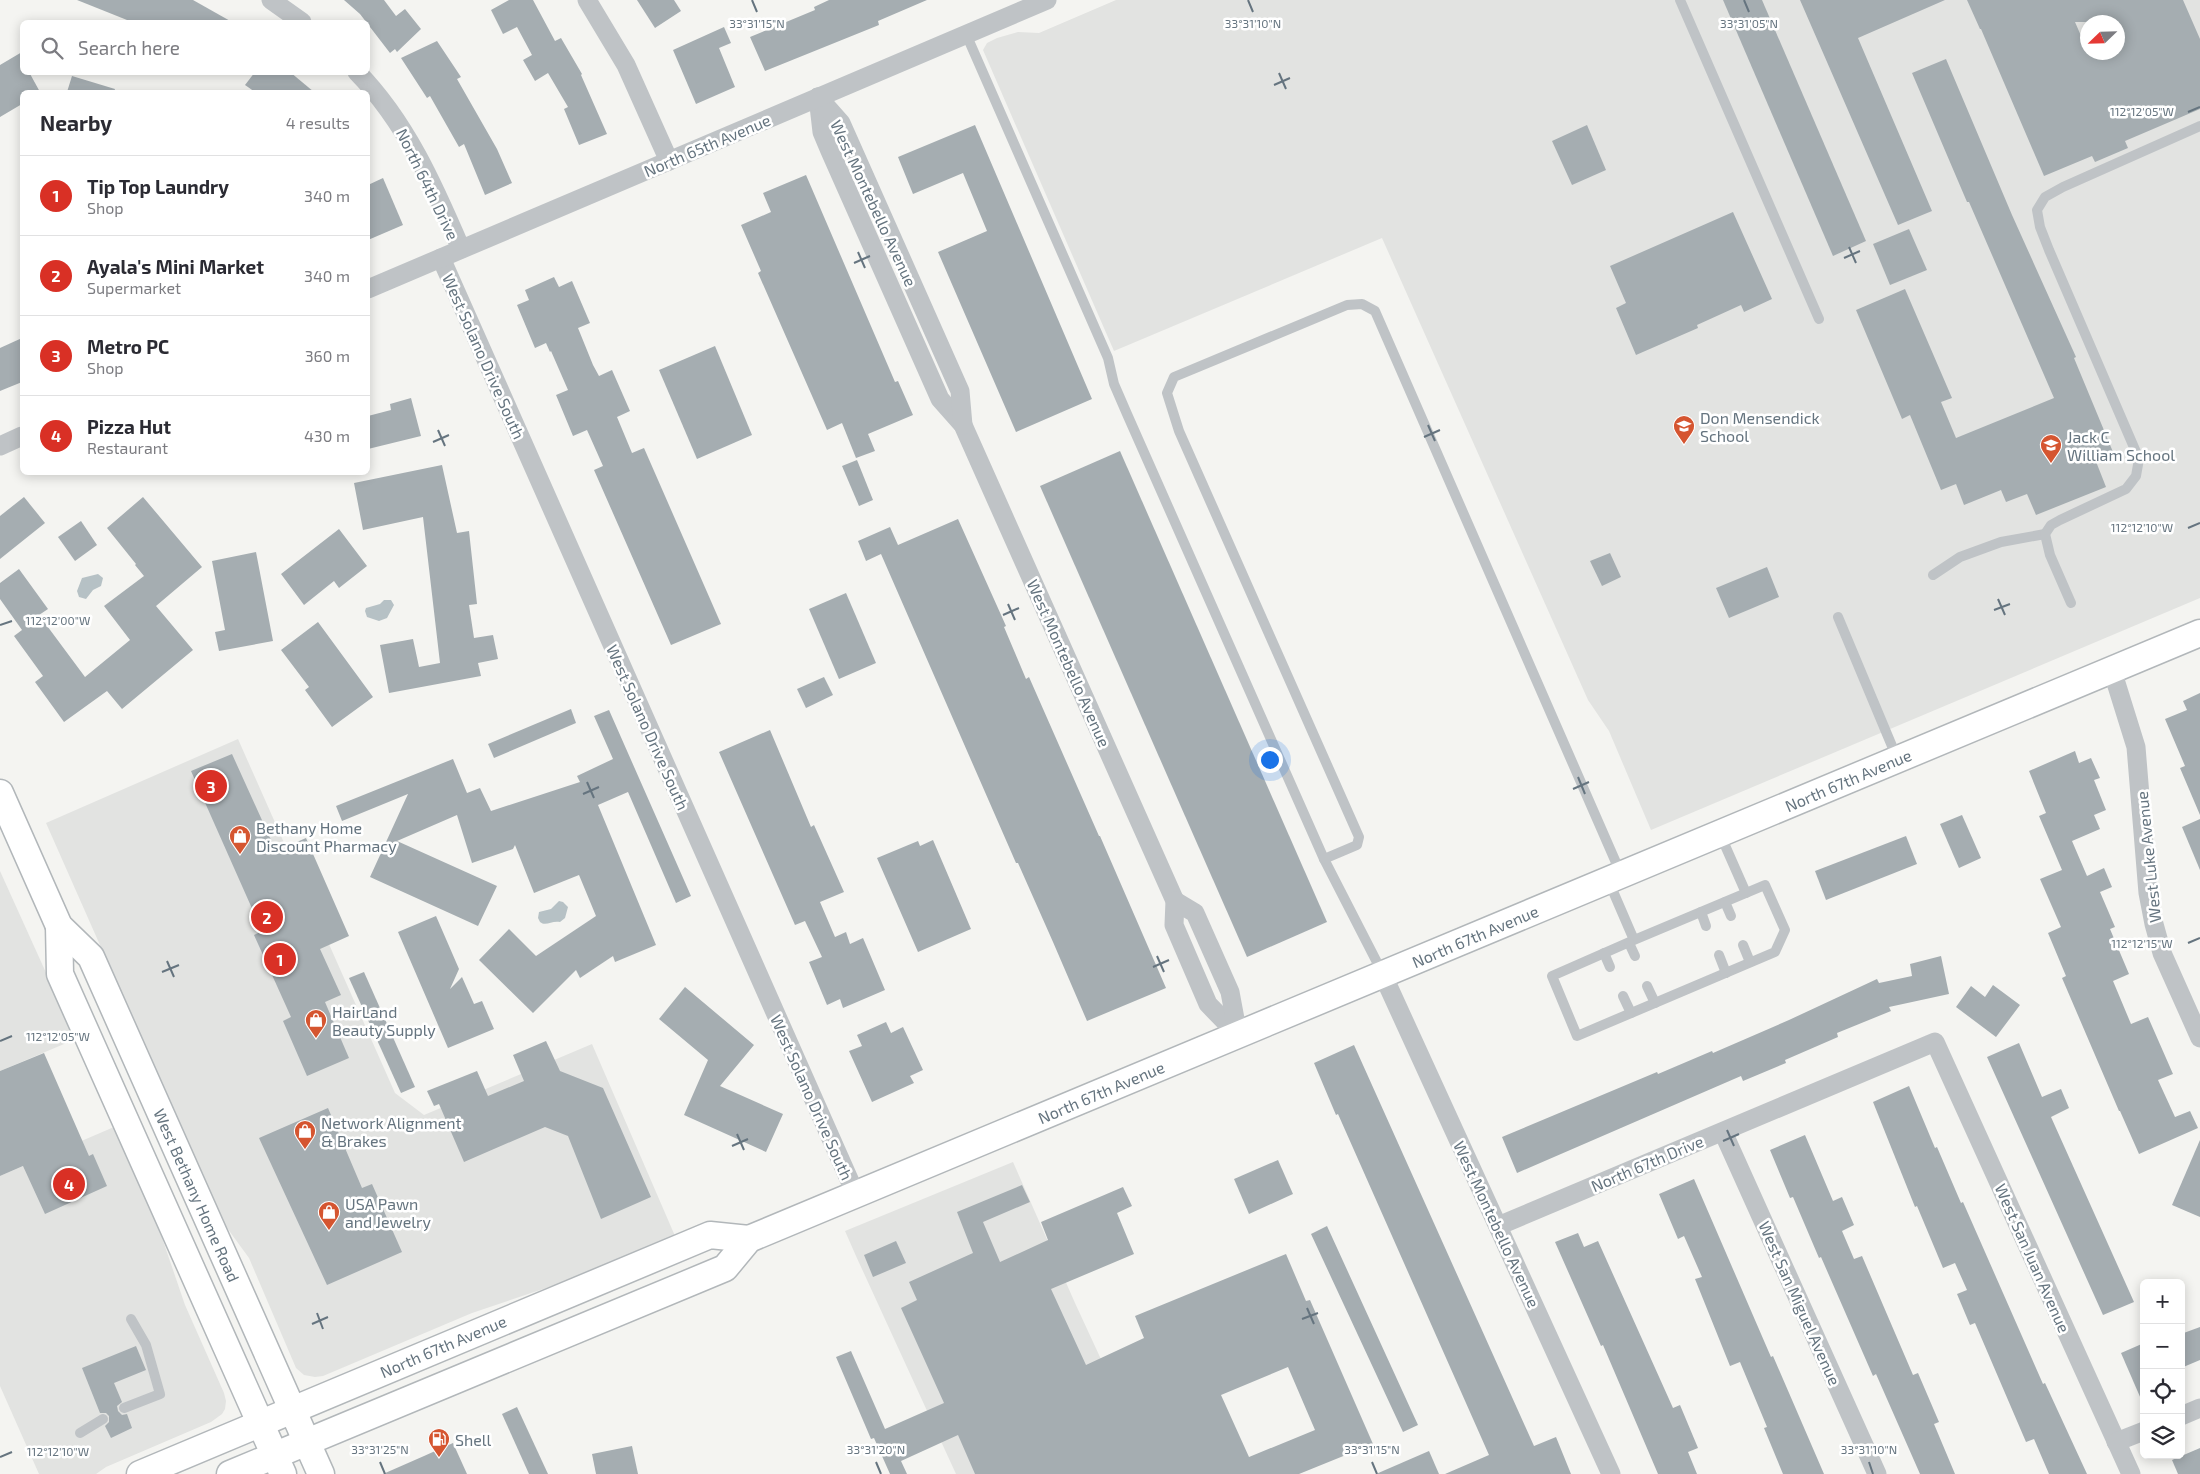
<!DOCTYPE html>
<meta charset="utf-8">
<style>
:root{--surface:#fff;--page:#f7f7f7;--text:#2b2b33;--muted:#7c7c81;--line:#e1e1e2;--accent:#d93025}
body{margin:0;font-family:"Exo 2",sans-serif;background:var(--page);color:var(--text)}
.controls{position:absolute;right:15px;bottom:15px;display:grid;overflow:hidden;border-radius:8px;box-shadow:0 2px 12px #0003}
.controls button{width:45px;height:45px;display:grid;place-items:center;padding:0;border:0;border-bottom:1px solid var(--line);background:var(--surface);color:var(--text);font:25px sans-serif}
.compass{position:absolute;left:2080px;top:15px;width:45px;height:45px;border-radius:50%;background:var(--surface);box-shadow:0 2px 12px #0003;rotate:247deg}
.you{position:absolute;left:1269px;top:759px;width:18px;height:18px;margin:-12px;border:4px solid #fff;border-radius:50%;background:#1a73e8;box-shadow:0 0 0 8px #1a73e833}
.badge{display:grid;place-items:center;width:32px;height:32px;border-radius:50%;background:var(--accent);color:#fff;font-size:16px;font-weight:700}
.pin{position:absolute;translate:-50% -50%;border:2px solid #fff;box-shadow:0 1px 5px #0006}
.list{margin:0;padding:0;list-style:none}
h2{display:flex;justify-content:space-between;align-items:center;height:65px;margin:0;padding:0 20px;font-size:21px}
h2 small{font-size:16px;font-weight:400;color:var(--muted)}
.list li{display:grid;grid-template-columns:32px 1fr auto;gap:15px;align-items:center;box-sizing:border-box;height:80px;padding:0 20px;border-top:1px solid var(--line)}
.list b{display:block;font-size:19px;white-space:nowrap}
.list p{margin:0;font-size:16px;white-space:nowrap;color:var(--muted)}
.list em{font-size:16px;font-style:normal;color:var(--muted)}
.icon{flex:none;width:28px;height:28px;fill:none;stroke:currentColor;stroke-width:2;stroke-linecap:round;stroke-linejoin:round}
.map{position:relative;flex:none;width:2200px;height:1474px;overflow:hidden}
.search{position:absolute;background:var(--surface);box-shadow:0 2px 12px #0003;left:20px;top:20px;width:350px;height:55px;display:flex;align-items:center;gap:12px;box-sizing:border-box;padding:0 18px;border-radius:8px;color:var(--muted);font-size:19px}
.panel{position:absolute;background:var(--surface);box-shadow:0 2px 12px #0003;left:20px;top:90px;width:350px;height:385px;border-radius:8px}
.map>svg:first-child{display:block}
.built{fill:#e2e3e1;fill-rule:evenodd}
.water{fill:#b6c1c5}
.building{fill:#a5adb1;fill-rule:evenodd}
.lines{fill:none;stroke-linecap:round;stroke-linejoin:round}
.secondary-casing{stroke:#b2b7ba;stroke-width:29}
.service{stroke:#bfc3c6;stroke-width:10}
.minor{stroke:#bfc3c6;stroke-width:19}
.secondary{stroke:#fff;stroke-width:26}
.ticks{fill:none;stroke:#65747f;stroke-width:2}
.labels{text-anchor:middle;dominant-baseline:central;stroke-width:5;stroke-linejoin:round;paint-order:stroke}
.street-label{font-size:16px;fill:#65747f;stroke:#fff}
.poi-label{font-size:16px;fill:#65747f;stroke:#fff;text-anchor:start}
.ticks-label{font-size:12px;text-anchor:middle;fill:#65747f;stroke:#fff;stroke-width:5;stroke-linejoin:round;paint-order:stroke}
</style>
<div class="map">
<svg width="2200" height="1474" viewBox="0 0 2200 1474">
<rect width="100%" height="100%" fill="#f4f4f1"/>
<!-- built -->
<g class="built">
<path d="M1116,0H2200V598L1651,830L1609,731L1588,700L1382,238L1114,351L983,50L987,43L997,38L1018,32L1039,33ZM2088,22H2118V52H2088Z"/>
<polygon points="238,739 395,1093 424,1115 592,1044 675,1236 561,1283 472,1313 323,1376 315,1377 304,1375 296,1368 249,1258 222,1221 46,823"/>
<polygon points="0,871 76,1039 0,1071"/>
<polygon points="114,1127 158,1226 185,1305 224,1393 226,1401 225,1409 222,1414 211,1422 106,1467 96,1474 39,1474 0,1386 0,1176"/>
<polygon points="1013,1162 1075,1303 1154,1474 956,1474 856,1256 845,1231"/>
</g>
<!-- water -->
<g class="water">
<polygon points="98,574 103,578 101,586 93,590 86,599 79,597 77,591 82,578"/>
<polygon points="384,600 391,600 394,605 387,618 379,621 367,617 365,611 366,608 380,604"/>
<path d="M559,901L563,902L568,907L565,918L560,922C552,920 546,927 540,922L538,918L539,912L551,909Z"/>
</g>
<!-- building -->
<g class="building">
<polygon points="77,0 193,0 232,22 132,22"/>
<polygon points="344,0 384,0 396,16 405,9 421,29 397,52 395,49 390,53 360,14"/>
<polygon points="509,0 533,0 555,41 561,38 582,74 581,75 607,134 579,145 564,109 568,107 548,73 535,81 523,60 532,55 517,27 503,34 491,10"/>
<polygon points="637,0 674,0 681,11 655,28"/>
<polygon points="829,0 927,0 878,21 879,25 765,71 750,37 815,10 814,7"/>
<polygon points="1723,0 1762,0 1866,241 1833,256"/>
<polygon points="1800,0 1945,0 1858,38 1932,211 1898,225"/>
<path d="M1967,0H2183L2200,39V109L2125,141L2128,148L2095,162L2092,156L2044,176L1981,29H1980ZM2075,22H2118V52H2088Z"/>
<polygon points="724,27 731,43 719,48 735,87 696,104 673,50"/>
<polygon points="437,41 461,77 457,79 497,149 512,183 485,195 464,144 459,147 430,96 427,98 401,58"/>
<polygon points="22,52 22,72 29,72 40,92 22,92 22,104 0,117 0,65"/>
<polygon points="1946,59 2012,215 2076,357 2074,358 2113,452 2095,459 2106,487 2036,515 2027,494 2006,502 2001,490 1964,505 1956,484 1941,490 1910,415 1902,419 1856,310 1905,289 1952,398 1941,402 1956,438 2054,398 1969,202 1967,202 1912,73"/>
<polygon points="255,72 290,72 314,92 255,92 245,85"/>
<polygon points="72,76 115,89 114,92 67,92"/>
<polygon points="975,125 1092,399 1016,432 938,252 987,231 963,173 913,194 898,157"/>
<polygon points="1587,125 1606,170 1572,185 1552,141"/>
<polygon points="806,175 895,382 898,381 913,415 868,434 875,451 856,458 842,423 827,430 758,273 761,271 741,225 771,212 763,193"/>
<polygon points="383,178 403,225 368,240 368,185"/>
<polygon points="1733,212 1772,299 1744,312 1741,305 1697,325 1698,328 1636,355 1616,308 1626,303 1610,266"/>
<polygon points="1909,229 1927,270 1890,285 1873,244"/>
<polygon points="554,277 559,287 572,281 590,323 578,328 593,365 599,376 612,370 630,411 617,417 632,453 644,448 721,624 671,645 594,470 603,466 587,430 573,436 556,395 568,390 551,351 550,352 546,343 535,348 517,305 529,300 525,290"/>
<polygon points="22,338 22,382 0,391 0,348"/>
<polygon points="715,346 752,435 697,459 659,370"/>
<polygon points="411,398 421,436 368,449 368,416 391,410 390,404"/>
<polygon points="1120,451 1327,922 1247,957 1040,486"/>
<polygon points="857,460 873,500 859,506 842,466"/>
<polygon points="442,465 457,533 469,531 477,604 469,605 474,638 493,635 498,659 478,663 481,676 389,693 380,645 413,639 419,667 440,663 423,517 363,530 354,483"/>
<polygon points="24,497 45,523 0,559 0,516"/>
<polygon points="143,497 202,567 156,606 193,650 122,709 107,691 64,722 35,682 43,676 14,636 22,630 0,599 0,583 19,569 48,609 39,615 85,677 130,640 104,606 144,576 135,565 136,564 107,528"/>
<polygon points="958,519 1006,626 1004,627 1026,679 1029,677 1099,836 1100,836 1166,988 1087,1021 1053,942 1018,863 1016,863 881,554 866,561 858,541 890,527 898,545"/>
<polygon points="81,521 97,545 75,561 58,537"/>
<polygon points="339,529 367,566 339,588 334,581 304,605 281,574"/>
<polygon points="256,552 273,641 219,651 215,632 225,630 212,561"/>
<polygon points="1610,553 1621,577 1602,586 1590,561"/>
<polygon points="1767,567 1779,597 1729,618 1716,588"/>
<polygon points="846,593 876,663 839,679 809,609"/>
<polygon points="318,622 373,697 332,727 305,690 309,687 281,650"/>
<polygon points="824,677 833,695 806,708 797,689"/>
<polygon points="2200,693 2200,815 2180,768 2185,766 2165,719 2187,710 2183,701"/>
<polygon points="571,709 576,723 494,758 488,744"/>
<polygon points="609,710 691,896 676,903 628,792 598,805 656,945 615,962 613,956 580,978 576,970 533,1013 479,960 509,929 536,956 596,916 579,875 534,893 515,845 513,849 472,863 457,815 397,841 497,886 478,926 370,877 408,794 342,821 336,806 453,759 467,793 480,788 491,811 580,782 577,776 613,759 594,716"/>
<polygon points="770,730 811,827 814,825 844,892 820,902 835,937 846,932 850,944 863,938 885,990 843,1008 840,999 827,1005 809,962 822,957 805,921 795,925 719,752"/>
<polygon points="2075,751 2079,763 2091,758 2100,778 2094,780 2106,810 2094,815 2100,829 2072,841 2087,876 2104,868 2112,887 2100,892 2115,927 2110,929 2129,974 2113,981 2131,1024 2148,1017 2173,1074 2158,1080 2175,1117 2190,1111 2198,1128 2139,1154 2120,1111 2119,1111 2062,978 2066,976 2048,933 2061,927 2040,879 2062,870 2039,816 2046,813 2029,771"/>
<polygon points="232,754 276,851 306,838 349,936 320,949 341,995 325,1002 349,1058 307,1076 283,1021 291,1017 254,935 262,931 191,771"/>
<polygon points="1962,815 1981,858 1959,868 1940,824"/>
<polygon points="2200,819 2200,870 2182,827"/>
<polygon points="1906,836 1917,864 1826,900 1815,871"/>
<polygon points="933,840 971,929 918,952 877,858 918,841 920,846"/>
<polygon points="436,916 459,969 450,989 462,977 474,1004 482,1001 494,1029 448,1048 398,932"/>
<polygon points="1941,956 1949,994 1889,1007 1891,1011 1837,1033 1838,1037 1785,1060 1786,1063 1743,1081 1741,1076 1517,1173 1502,1137 1657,1072 1658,1074 1712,1051 1713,1053 1789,1020 1877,979 1879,983 1912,976 1910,964"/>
<polygon points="364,972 415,1087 401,1093 349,978"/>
<polygon points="1993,985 2020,1005 1996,1037 1956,1007 1971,986 1985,997"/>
<polygon points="685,987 754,1045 720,1086 783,1114 766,1152 684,1115 708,1060 659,1019"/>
<polygon points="886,1022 891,1033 903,1027 923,1070 910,1076 914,1083 872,1102 849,1051 862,1046 857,1035"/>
<polygon points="546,1041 560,1071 603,1088 651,1197 601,1219 568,1136 545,1127 464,1162 439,1104 434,1106 427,1091 477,1071 488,1096 524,1081 513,1055"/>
<polygon points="2019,1043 2042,1097 2061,1089 2069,1108 2051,1117 2134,1302 2103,1315 1987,1057"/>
<polygon points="1354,1045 1534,1446 1556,1437 1571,1474 1445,1474 1489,1455 1338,1114 1336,1115 1314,1063"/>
<polygon points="44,1053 89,1156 93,1154 107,1186 45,1214 23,1166 0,1176 0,1071"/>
<polygon points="1909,1086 1935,1148 1937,1147 1961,1203 1963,1202 2043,1384 2045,1383 2087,1474 2049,1474 2034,1439 2026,1442 1975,1323 1970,1325 1957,1294 1967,1290 1955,1263 1943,1268 1917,1206 1915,1207 1873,1102"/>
<polygon points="328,1108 362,1188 372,1184 402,1252 327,1285 259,1138"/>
<polygon points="1805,1135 1833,1201 1842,1197 1854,1225 1842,1231 1854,1259 1862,1256 1913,1375 1918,1373 1939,1422 1934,1424 1955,1474 1920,1474 1876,1374 1873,1376 1821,1257 1819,1258 1793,1197 1790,1198 1770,1150"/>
<polygon points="2200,1140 2200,1217 2172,1205"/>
<polygon points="1278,1160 1293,1194 1249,1214 1234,1179"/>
<polygon points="1694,1179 1771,1357 1773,1356 1824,1474 1783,1474 1764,1428 1767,1427 1740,1362 1730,1366 1695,1279 1702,1277 1684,1236 1678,1239 1659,1194"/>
<path d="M1022,1185L1030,1202L983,1222L1000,1262L1048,1240L1041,1222L1123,1187L1132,1206L1117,1213L1134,1254L1051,1289L1086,1365L1144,1338L1135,1316L1286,1254L1306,1301L1310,1300L1373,1444L1299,1474H975L958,1435L901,1461L907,1474H890L874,1438L871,1439L836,1357L851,1351L885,1429L944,1403L901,1308L917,1300L909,1282L973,1253L957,1212ZM1288,1367L1315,1430L1249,1457L1221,1395Z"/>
<polygon points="1327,1226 1412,1412 1418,1425 1403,1432 1311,1234"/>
<polygon points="1578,1233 1584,1247 1598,1241 1673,1408 1680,1405 1698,1448 1688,1452 1697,1474 1658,1474 1603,1345 1601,1346 1555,1242"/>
<polygon points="896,1241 906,1263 873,1277 864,1255"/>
<polygon points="2200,1327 2200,1360 2181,1368 2181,1334"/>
<polygon points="2144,1343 2144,1406 2121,1353"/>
<polygon points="136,1346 146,1370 114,1383 122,1402 117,1406 118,1411 122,1415 127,1414 132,1428 111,1438 105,1426 109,1422 109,1416 106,1413 100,1413 82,1368"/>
<polygon points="517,1407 548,1474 529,1474 502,1414"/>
<polygon points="453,1443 467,1474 383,1474 424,1456"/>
<polygon points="632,1446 638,1474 596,1474 592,1454"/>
<polygon points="2200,1448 2200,1474 2178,1474 2172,1460"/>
<polygon points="1429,1451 1439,1474 1376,1474"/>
</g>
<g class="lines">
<!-- secondary casing -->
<g class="secondary-casing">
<g id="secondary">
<polyline points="0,793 59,926 91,957 321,1474"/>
<polyline points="59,926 60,974 283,1474"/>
<polyline points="140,1474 710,1235 749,1239"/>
<polyline points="230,1474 725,1268 749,1239 2200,633"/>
</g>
</g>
<!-- service -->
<g class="service">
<polyline points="1680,0 1819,319"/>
<polyline points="966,34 1108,358 1114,384 1127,414 1324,859 1383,974"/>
<polyline points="1933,575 1960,557 2001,542 2045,534"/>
<polyline points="2071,603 2050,555 2045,534 2051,525 2060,520 2126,489 2136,476 2139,459 2049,250 2040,227 2037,210 2045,197 2063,187 2200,126"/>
<polyline points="1838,617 1897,758"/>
<polyline points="1720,834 1746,893"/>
<polyline points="1324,859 1357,845 1359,837 1179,431 1167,393 1174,377 1347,305 1362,304 1375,311 1621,874"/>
<polyline points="1609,882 1634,940 1552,976 1577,1036 1775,952 1785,930 1765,885 1634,940"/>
<polyline points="1725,902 1731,916"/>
<polyline points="1701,912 1706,926"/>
<polyline points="1629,943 1635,956"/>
<polyline points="1743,945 1750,962"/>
<polyline points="1604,953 1610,967"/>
<polyline points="1719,955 1726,973"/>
<polyline points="1647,986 1655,1003"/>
<polyline points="1623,996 1631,1013"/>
<polyline points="124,1408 160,1394 146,1345 131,1319"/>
<polyline points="80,1433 103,1419"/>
</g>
<!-- minor -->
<g class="minor">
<polyline points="271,0 302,22"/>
<polyline points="587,0 626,65 669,161"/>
<path d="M357,72C406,122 434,186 461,249"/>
<polyline points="818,97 822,132 830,151 940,399 963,425 1175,901 1174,925 1205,997 1208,1004 1238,1035"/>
<polyline points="818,97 841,123 960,391 963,425"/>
<polyline points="441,258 856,1195"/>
<polyline points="368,289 1047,0"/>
<polyline points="0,446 22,436"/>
<polyline points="2112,670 2136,747 2148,893 2154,924 2162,953 2200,1038"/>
<polyline points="1175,901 1195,913 1230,992 1238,1035"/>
<polyline points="1383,975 1611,1474"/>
<polyline points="1723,1132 1877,1474"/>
<polyline points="1498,1226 1935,1042 2131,1474"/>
<polyline points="2181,1416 2200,1408"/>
<polyline points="2116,1442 2144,1431"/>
</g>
<!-- secondary -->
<use href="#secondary" class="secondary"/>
</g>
<!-- ticks -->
<path class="ticks" d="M752,0L757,12M1248,0L1253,12M1744,0L1749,12M1279,73L1286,89M1274,85L1290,78M2188,112L2200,107M1849,247L1856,263M858,252L865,268M1844,258L1860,251M854,263L870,256M1428,425L1435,441M438,430L445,446M1424,437L1440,430M433,442L449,435M2188,528L2200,523M1998,599L2005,615M1008,604L1015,620M1994,610L2010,604M1003,615L1019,608M0,625L12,621M1578,777L1585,794M587,782L594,798M1573,789L1589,782M583,794L599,787M2188,943L2200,938M1157,956L1164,972M167,961L174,977M1153,967L1169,960M162,972L179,965M0,1041L12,1036M1727,1130L1734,1146M737,1134L744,1150M1723,1141L1739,1134M732,1146L748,1139M1307,1308L1314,1324M317,1313L323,1329M1302,1319L1318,1313M312,1324L328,1317M0,1457L12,1452M380,1462L385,1474M876,1462L881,1474M1372,1462L1377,1474M1869,1462L1873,1474"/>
<!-- icons -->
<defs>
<g id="school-pin" transform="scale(1.125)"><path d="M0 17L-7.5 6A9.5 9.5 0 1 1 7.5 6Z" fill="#d55530" stroke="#fff"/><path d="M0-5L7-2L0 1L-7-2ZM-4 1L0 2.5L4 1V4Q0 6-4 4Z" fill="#fff"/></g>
<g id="shop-pin" transform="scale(1.125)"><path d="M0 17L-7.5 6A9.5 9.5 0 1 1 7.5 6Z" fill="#d55530" stroke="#fff"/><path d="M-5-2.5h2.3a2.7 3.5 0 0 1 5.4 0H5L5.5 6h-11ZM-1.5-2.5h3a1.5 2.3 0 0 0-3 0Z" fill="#fff"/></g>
<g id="fuel-pin" transform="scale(1.125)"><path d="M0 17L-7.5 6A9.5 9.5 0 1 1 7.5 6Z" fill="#d55530" stroke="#fff"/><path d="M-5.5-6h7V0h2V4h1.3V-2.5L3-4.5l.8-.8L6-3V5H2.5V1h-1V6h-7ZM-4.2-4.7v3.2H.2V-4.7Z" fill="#fff"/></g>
</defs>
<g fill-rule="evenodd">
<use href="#school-pin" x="1684" y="426"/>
<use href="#school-pin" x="2051" y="445"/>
<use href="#shop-pin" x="240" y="836"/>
<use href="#shop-pin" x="316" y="1020"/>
<use href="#shop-pin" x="305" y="1131"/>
<use href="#shop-pin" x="329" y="1212"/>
<use href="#fuel-pin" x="439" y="1439"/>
</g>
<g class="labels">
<!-- street labels -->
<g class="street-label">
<text transform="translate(707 145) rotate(-23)">North 65th Avenue</text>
<text transform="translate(428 184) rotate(64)">North 64th Drive</text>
<text transform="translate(874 203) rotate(65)">West Montebello Avenue</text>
<text transform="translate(484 356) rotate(66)">West Solano Drive South</text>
<text transform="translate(1069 663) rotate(66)">West Montebello Avenue</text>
<text transform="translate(648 727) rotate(66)">West Solano Drive South</text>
<text transform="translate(1848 780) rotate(-23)">North 67th Avenue</text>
<text transform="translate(2148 857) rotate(-96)">West Luke Avenue</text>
<text transform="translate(1475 936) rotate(-23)">North 67th Avenue</text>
<text transform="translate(1101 1092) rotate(-23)">North 67th Avenue</text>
<text transform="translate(812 1097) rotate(66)">West Solano Drive South</text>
<text transform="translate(1647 1163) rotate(-23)">North 67th Drive</text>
<text transform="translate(197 1195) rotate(66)">West Bethany Home Road</text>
<text transform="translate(1497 1224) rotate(65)">West Montebello Avenue</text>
<text transform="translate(2033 1258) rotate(66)">West San Juan Avenue</text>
<text transform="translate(1800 1303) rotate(66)">West San Miguel Avenue</text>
<text transform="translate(443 1346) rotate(-23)">North 67th Avenue</text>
</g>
<!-- poi labels -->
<g class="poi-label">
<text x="1700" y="417">Don Mensendick<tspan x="1700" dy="18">School</tspan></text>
<text x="2067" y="436">Jack C<tspan x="2067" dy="18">William School</tspan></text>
<text x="256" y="827">Bethany Home<tspan x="256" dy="18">Discount Pharmacy</tspan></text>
<text x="332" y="1011">HairLand<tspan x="332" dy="18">Beauty Supply</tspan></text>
<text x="321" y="1122">Network Alignment<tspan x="321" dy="18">&amp; Brakes</tspan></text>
<text x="345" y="1203">USA Pawn<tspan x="345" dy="18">and Jewelry</tspan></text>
<text x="455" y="1439">Shell</text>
</g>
</g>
<g class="ticks-label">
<text x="757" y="28">33°31'15"N</text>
<text x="1253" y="28">33°31'10"N</text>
<text x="1749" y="28">33°31'05"N</text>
<text x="2142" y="116">112°12'05"W</text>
<text x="2142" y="532">112°12'10"W</text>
<text x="58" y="625">112°12'00"W</text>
<text x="2142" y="948">112°12'15"W</text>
<text x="58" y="1041">112°12'05"W</text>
<text x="380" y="1454">33°31'25"N</text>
<text x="876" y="1454">33°31'20"N</text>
<text x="1372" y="1454">33°31'15"N</text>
<text x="1869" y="1454">33°31'10"N</text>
<text x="58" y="1456">112°12'10"W</text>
</g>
</svg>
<div class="controls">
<button>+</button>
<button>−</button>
<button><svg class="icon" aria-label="locate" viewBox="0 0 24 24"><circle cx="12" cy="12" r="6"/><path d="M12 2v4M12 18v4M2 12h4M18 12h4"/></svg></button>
<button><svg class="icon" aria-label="layers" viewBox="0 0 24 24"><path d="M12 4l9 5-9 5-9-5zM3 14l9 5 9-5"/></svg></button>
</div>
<svg class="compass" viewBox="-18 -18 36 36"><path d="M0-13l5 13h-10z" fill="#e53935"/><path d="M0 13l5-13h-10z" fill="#7c7c81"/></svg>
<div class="you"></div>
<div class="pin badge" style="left:280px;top:959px">1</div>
<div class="pin badge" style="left:267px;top:917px">2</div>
<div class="pin badge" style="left:211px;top:786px">3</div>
<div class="pin badge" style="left:69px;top:1184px">4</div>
<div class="search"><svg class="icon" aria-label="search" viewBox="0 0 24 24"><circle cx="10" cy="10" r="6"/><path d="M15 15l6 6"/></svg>Search here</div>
<section class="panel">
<h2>Nearby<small>4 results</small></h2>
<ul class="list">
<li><span class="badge">1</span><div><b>Tip Top Laundry</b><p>Shop</p></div><em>340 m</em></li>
<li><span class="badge">2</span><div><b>Ayala's Mini Market</b><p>Supermarket</p></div><em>340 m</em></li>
<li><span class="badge">3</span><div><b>Metro PC</b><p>Shop</p></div><em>360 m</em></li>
<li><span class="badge">4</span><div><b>Pizza Hut</b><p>Restaurant</p></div><em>430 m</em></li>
</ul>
</section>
</div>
